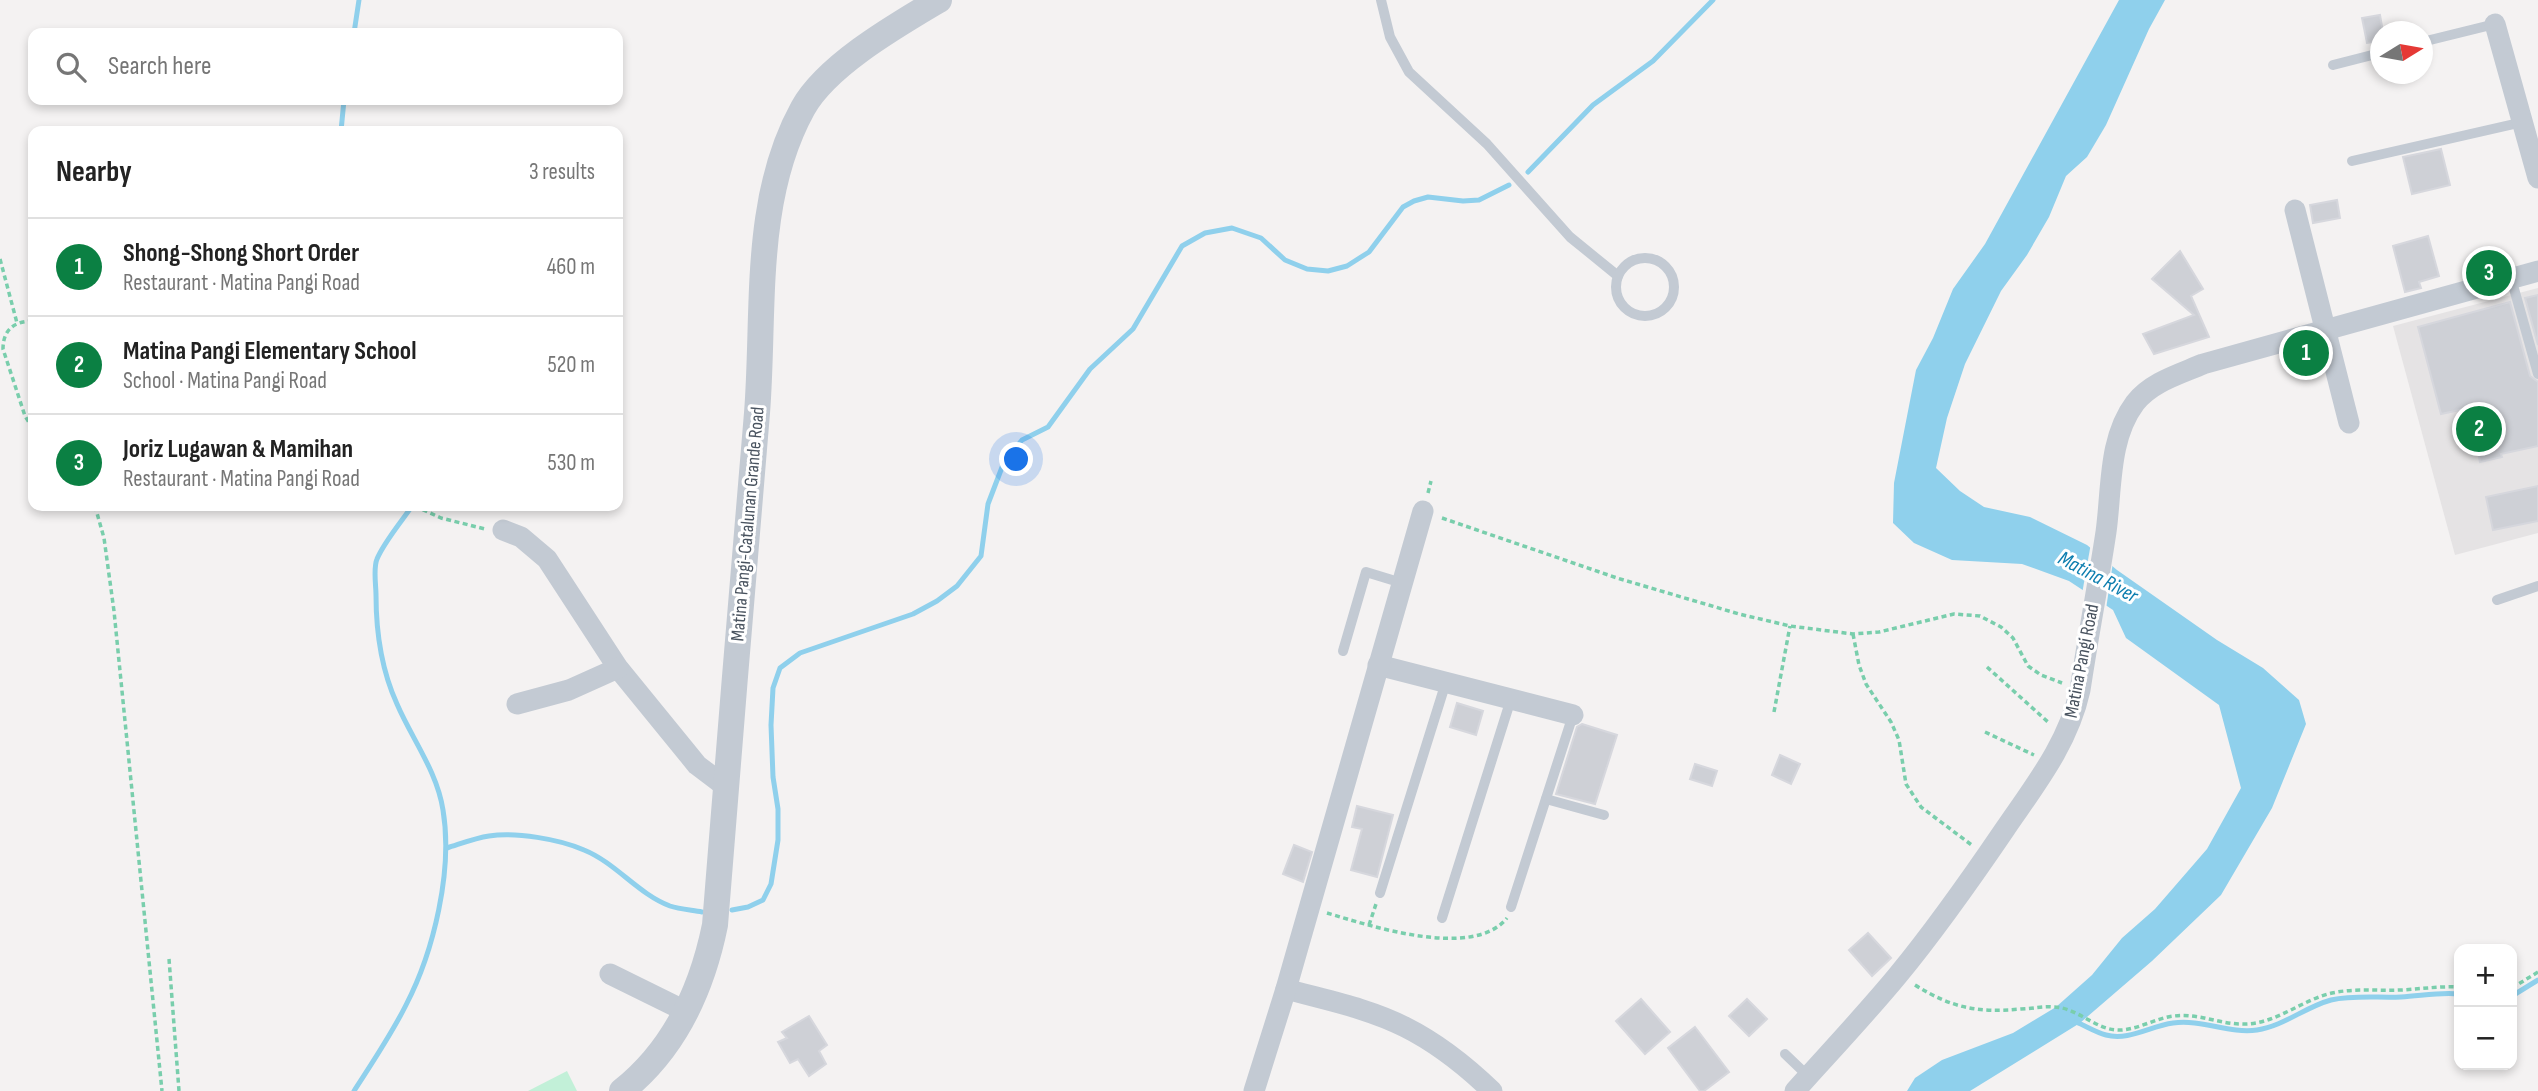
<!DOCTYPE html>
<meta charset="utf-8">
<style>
:root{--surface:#fff;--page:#f6f6f6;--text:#222;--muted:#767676;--line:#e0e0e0;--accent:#0b8043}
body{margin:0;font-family:"Sofia Sans Condensed",sans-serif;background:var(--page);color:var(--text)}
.controls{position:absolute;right:21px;bottom:21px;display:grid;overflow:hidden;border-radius:14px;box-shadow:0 4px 10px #0003}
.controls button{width:63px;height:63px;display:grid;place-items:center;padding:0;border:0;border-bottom:2px solid var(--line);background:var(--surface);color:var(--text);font:35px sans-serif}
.compass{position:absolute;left:2370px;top:21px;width:63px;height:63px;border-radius:50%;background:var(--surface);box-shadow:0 4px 10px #0003;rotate:79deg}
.you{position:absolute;left:1017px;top:460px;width:24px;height:24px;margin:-18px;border:5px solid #fff;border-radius:50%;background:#1a73e8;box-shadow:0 0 0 10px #1a73e833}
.badge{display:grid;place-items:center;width:46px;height:46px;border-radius:50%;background:var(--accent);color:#fff;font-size:23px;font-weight:700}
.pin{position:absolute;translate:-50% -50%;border:4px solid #fff;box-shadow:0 2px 7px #0006}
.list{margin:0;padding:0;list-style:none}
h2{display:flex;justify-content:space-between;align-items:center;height:91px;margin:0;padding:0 28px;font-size:30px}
h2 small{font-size:23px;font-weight:400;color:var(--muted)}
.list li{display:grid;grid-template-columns:46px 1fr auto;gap:21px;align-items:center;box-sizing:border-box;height:98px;padding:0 28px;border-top:2px solid var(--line)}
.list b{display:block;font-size:26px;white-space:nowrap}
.list p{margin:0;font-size:23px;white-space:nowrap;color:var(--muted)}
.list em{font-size:23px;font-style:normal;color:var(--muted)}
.icon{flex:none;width:38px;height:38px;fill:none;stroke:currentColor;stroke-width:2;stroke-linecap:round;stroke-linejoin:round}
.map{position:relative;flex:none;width:2538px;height:1091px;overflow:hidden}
.search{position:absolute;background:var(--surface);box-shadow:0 4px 10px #0003;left:28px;top:28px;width:595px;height:77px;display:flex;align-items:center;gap:18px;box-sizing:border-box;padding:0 24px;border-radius:14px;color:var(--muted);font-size:26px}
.panel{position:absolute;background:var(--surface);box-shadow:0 4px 10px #0003;left:28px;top:126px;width:595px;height:385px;border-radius:14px}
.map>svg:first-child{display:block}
.education{fill:#e5e3e4}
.green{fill:#c2f0d8}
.water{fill:#8fd0ec}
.pier{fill:#f4f2f2}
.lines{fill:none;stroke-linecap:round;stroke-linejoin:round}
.stream{stroke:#8fd0ec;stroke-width:5}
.building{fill:#ced0d6;stroke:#d6d7dd;stroke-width:2}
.path{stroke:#79ceac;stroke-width:3.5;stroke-dasharray:5 3.5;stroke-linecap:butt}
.service{stroke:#c3cad3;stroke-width:10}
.minor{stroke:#c3cad3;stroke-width:21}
.tertiary{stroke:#c3cad3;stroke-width:26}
.labels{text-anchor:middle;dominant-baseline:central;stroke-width:6;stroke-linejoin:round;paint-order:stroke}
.street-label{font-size:19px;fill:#49535f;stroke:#fff}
.water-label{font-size:21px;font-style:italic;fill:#0d7eaf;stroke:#fff}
</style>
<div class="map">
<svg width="2538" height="1091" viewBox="0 0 2538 1091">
<rect width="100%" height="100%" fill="#f4f2f2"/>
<!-- education -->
<polygon class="education" points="2538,288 2538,533 2455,555 2393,326"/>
<!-- green -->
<polygon class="green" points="567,1071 577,1091 528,1091"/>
<!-- water -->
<polygon class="water" points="2119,0 2165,0 2149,29 2106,125 2087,157 2066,176 2049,217 2027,255 2001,291 1965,364 1947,418 1936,468 1960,491 1984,507 2030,517 2087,545 2117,570 2217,640 2263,668 2299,700 2306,724 2272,808 2221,895 2152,961 2080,1023 1970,1091 1907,1091 1915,1078 1942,1060 2013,1033 2056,1007 2092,975 2122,938 2155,909 2207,849 2241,788 2219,705 2126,638 2113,610 2069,581 2022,564 1952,560 1914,543 1893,523 1894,483 1916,370 1933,338 1953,289 1985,244"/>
<!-- pier -->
<polygon class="pier" points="2091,543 2113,562 2106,609 2082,594"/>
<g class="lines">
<!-- stream -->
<g class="stream">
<polyline points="354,33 359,0"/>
<polyline points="341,131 344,100"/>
<polyline points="1528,172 1593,105 1653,61 1713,0"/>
<path d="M447,848C460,844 475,838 489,836C516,832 559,839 584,850C616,863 638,894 670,906C679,909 691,910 702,912"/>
<polyline points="732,910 748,907 763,900 771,884 778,840 778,809 773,777 771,725 773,688 780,668 800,653 913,614 937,601 957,586 981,556 988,504 1004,462 1022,440 1048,427 1090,369 1133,329 1182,246 1205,233 1232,228 1261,238 1285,260 1307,269 1328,271 1347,266 1369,252 1403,207 1414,201 1428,197 1463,201 1479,200 1509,185"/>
<polyline points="2512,996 2538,980"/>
<path d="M2076,1022C2086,1026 2095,1032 2106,1035C2129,1041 2150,1026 2173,1023C2202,1019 2229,1034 2257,1030C2284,1026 2305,1007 2331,1000C2354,995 2378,998 2401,997C2421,996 2439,992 2459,994"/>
<path d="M354,1091C372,1063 391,1035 406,1005C434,951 453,870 443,810C437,771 412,739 397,704C381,669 376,633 376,595C376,585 373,568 377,559C384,542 402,521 412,506"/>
</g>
</g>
<!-- building -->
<g class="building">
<polygon points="2380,15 2383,32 2381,32 2381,41 2367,43 2362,18"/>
<polygon points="2441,149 2450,185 2412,194 2403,157"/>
<polygon points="2337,200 2340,218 2313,223 2310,205"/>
<polygon points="2428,236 2439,276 2419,282 2421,288 2405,292 2393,246"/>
<polygon points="2180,251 2203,289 2191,296 2209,337 2154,354 2143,334 2194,315 2152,279"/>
<polygon points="2538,295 2538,345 2525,298"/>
<polygon points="2510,302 2530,376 2538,382 2538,446 2501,454 2502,457 2480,462 2469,408 2441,414 2418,327"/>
<polygon points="2538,486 2538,521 2493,530 2486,497"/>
<polygon points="1457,703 1483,711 1476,735 1450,727"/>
<polygon points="1582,724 1617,735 1595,804 1556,794 1577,727"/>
<polygon points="1780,755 1800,764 1791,784 1772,775"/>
<polygon points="1695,764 1717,771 1712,786 1690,779"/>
<polygon points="1357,806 1393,815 1377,877 1351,870 1362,829 1352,827"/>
<polygon points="1294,845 1312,852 1303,882 1283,874"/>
<polygon points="1868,933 1891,958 1872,976 1849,950"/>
<polygon points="1641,999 1670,1032 1645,1054 1616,1021"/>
<polygon points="1747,999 1767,1019 1749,1036 1729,1016"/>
<polygon points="809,1016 827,1045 819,1051 826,1064 809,1076 798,1059 790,1063 778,1042 787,1038 782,1032"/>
<polygon points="1695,1027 1729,1072 1704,1091 1700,1091 1668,1048"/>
</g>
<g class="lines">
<!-- path -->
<g class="path">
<polyline points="0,259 17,323"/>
<path d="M33,321C14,321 3,330 3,349L25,416L33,429"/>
<polyline points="1428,493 1431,481"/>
<polyline points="95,506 104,538 114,611 162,1091"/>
<polyline points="415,506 441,518 485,529"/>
<polyline points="1442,518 1617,578 1739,614 1790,626 1853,634 1879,632 1954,614 1980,616 2001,627 2013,638 2028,666 2041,675 2062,683"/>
<polyline points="1853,634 1859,665 1866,684 1891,722 1899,740 1906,784 1921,807 1973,846"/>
<polyline points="1987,667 2048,722"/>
<polyline points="1774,712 1790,626"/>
<polyline points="1985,732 2034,755"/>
<path d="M1327,913C1371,926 1473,960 1507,918"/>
<polyline points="1369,925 1376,904"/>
<polyline points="169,959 179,1091"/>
<path d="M1915,985C1952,1008 1977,1013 2021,1009C2032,1009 2042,1006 2053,1007C2077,1007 2094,1029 2117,1030C2136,1031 2155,1018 2174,1016C2198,1013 2219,1024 2242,1024C2275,1025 2301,1000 2332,993C2355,988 2378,991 2401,990C2421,989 2439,986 2459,987"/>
<polyline points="2512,988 2538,972"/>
</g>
<!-- service -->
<g class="service">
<polyline points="1381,0 1390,37 1409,72 1487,144 1570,237 1618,276"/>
<polyline points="2422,42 2495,24"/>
<polyline points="2333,65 2380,53"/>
<polyline points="2352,161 2523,122"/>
<circle cx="1645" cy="287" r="29"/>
<polyline points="2511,278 2538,374"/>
<polyline points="2497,600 2538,586"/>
<polyline points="1343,651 1366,572 1402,583"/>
<polyline points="1546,799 1604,815"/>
<polyline points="1380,893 1446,682"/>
<polyline points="1511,907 1573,715"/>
<polyline points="1442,918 1511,699"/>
<polyline points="1785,1054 1808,1076"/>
</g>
<!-- minor -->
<g class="minor">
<polyline points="2495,24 2538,178"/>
<polyline points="2295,210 2349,423"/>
<polyline points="503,530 521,537 547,559 618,668 697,765 726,787"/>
<polyline points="1378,665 1573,715"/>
<polyline points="517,704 569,690 618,668"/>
<polyline points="610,974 687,1012"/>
<path d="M1286,989C1325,1000 1368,1008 1405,1027C1437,1043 1466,1066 1492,1091"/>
<polyline points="1254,1091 1286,989 1423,511"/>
<path d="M1795,1091C1829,1053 1865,1015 1898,975C1936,929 1971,879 2005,829C2035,785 2068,744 2080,690C2088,637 2098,585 2106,532C2112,489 2108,439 2135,403C2151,382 2180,374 2203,364L2538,271"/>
</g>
<!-- tertiary -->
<path class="tertiary" d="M622,1091C675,1049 702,989 715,925C728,754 743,584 757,413C765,312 752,200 803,108C827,65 897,25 939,0"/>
</g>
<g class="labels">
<!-- street labels -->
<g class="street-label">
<text transform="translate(748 524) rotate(-85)">Matina Pangi-Catalunan Grande Road</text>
<text transform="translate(2082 661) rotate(-79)">Matina Pangi Road</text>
</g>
<!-- water labels -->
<g class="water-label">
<text transform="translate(2098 577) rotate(28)">Matina River</text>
</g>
</g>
</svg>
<div class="controls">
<button>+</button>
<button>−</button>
</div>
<svg class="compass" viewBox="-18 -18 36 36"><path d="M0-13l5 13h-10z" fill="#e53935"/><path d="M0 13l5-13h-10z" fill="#767676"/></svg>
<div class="you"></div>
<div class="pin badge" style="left:2306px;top:353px">1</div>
<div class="pin badge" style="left:2479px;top:429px">2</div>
<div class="pin badge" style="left:2489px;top:273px">3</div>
<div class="search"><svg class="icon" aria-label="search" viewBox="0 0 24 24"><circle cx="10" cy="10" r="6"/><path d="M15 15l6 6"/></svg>Search here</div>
<section class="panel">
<h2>Nearby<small>3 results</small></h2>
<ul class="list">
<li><span class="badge">1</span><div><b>Shong-Shong Short Order</b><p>Restaurant · Matina Pangi Road</p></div><em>460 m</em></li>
<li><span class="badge">2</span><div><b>Matina Pangi Elementary School</b><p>School · Matina Pangi Road</p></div><em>520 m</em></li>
<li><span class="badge">3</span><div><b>Joriz Lugawan &amp; Mamihan</b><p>Restaurant · Matina Pangi Road</p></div><em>530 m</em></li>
</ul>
</section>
</div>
